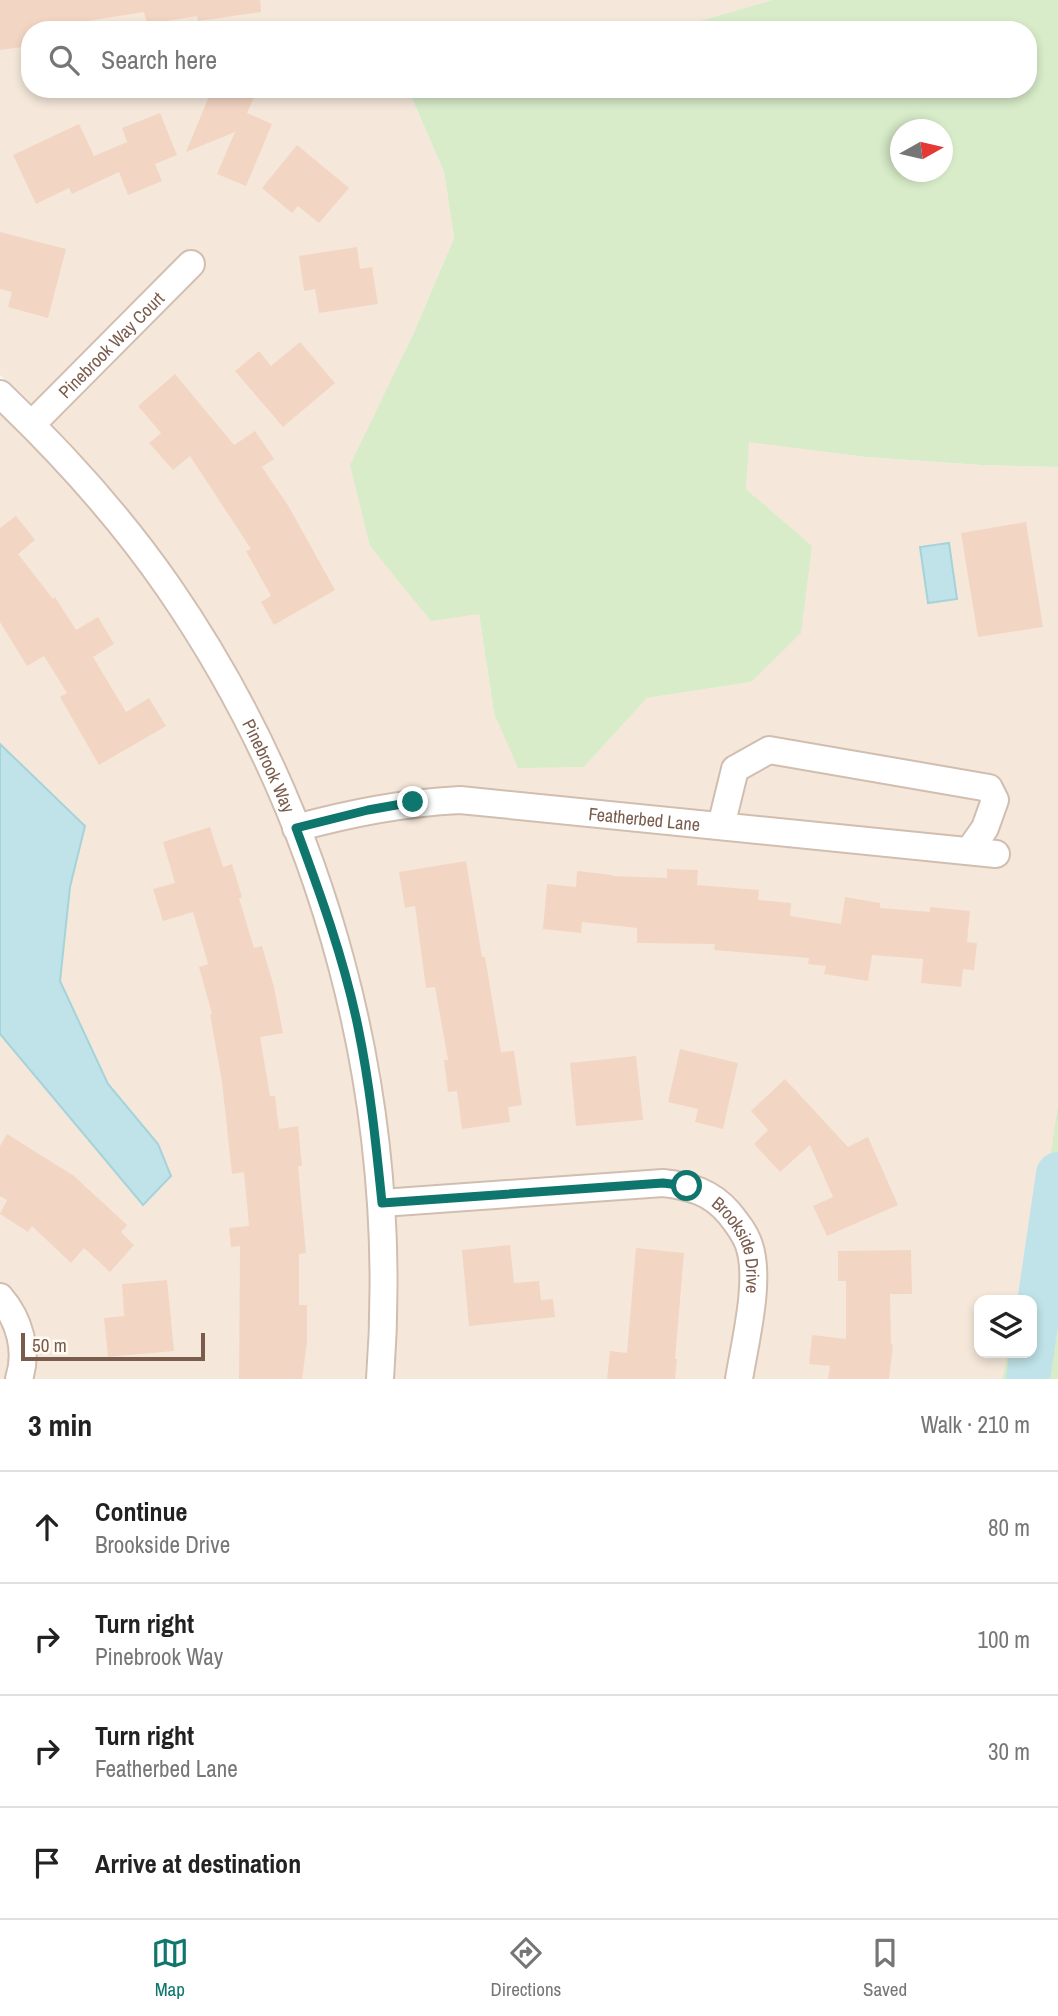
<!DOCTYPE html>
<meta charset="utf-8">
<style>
:root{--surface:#fff;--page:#f6f6f6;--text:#222;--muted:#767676;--line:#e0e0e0;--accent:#0f766e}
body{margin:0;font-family:"Archivo Narrow",sans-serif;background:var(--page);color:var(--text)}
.controls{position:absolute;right:21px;bottom:21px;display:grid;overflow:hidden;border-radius:14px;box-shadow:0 4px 10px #0003}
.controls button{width:63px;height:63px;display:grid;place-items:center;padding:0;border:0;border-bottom:2px solid var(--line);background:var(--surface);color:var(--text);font:35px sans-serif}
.compass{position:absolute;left:890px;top:119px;width:63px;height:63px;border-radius:50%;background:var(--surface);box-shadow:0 4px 10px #0003;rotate:82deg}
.scale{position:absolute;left:21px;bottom:18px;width:184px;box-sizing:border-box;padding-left:7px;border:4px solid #7a5c4d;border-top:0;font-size:19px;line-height:24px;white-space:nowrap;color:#7a5c4d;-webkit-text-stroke:5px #fffaf3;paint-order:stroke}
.stop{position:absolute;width:21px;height:21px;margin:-16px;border:5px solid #0f766e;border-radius:50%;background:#fff}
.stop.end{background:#0f766e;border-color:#fff;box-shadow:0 2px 7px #0008}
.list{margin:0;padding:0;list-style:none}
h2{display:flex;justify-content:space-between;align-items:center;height:91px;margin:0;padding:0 28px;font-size:30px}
h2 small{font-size:23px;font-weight:400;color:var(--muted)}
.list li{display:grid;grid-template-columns:46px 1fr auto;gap:21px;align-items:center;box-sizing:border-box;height:112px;padding:0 28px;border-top:2px solid var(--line)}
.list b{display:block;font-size:26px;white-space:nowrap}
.list p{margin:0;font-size:23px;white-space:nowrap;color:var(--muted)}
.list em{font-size:23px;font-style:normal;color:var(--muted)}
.icon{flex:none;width:38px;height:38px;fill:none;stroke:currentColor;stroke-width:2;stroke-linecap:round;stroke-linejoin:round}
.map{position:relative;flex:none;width:1058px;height:1379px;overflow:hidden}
.search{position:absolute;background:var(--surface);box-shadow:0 4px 10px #0003;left:21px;right:21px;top:21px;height:77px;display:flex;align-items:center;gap:18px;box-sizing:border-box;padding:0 24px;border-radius:28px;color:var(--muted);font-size:26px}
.sheet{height:539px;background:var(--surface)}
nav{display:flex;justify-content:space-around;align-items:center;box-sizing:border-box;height:98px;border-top:2px solid var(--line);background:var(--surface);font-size:19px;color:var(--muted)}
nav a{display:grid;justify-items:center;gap:4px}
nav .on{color:var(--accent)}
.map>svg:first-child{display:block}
.residential{fill:#f5e8da}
.green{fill:#d8ecc9;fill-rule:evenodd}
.water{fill:#bfe3e8;stroke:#a5d3da;stroke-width:2}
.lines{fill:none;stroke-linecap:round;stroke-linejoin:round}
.river{stroke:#bfe3e8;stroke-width:44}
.building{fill:#f3d5c3}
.minor-casing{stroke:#d1beb0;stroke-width:30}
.minor{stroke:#fff;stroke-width:26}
.route{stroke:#0f766e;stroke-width:9}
.labels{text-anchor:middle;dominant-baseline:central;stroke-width:7;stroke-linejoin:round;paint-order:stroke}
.street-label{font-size:18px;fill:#7a5c4d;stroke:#fffaf3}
</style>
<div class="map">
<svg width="1058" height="1379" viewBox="0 0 1058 1379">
<rect width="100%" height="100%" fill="#fdf6ec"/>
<!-- residential -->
<g class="residential">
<polygon points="0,0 772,0 669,30 541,30 471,24 455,30 30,30 30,89 408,89 444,172 454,238 412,337 479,614 494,713 584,767 647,698 751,682 812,547 746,489 748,441 866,457 981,465 1058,467 1058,1103 1048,1172 1019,1300 979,1300 979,1353 1008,1353 1002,1379 394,1379 399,1282 396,1202 381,1072 357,962 310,824 267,726 241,676 181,580 106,484 70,443 0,375"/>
<polygon points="0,413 47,460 84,500 157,594 216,689 241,737 283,832 309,904 329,969 353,1076 368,1204 370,1283 365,1379 0,1379 0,1034 142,1205 158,1144 108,1084 60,981 70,887 85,826 0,744"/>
</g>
<!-- green -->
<g class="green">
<path d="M772,0H1058V467L981,465L866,457L749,442L746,489L812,546L801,633L751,682L647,698L584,767L518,768L494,713L479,614L431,621L370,546L350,465L412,337L454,238L444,172L408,89H1028V30H669ZM900,130H942V172H900Z"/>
<polygon points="471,24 541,30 455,30"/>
<polygon points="1058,1103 1058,1379 1002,1379 1008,1353 1032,1353 1032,1300 1019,1300 1048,1172"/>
</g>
<!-- water -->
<g class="water">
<polygon points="949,543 957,599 928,603 920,547"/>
<polygon points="0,744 85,826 70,887 60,981 108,1084 158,1144 171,1176 143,1205 0,1034"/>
</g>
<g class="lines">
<!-- river -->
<polyline class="river" points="1028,1379 1058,1174"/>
</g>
<!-- building -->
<g class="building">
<polygon points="0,0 260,0 261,12 198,21 197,16 147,24 144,12 87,21 89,30 30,30 30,46 0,50"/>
<polygon points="212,89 236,89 254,97 247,113 272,124 246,186 217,174 235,132 186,152"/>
<polygon points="160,113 177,155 155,164 162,181 128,195 119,172 72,194 69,188 36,204 13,155 79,124 94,156 127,142 122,128"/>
<polygon points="297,145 349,188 319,223 298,206 292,213 262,188"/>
<polygon points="0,232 66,249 48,318 8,307 12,292 0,289"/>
<polygon points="357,247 360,269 372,267 378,304 319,313 315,289 304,291 299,256"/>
<polygon points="300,342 335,383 283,427 235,371 259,351 271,366"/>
<polygon points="175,374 234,445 255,431 274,459 262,467 289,507 335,590 274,625 261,602 271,596 246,551 251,549 190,456 173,470 149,443 161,433 138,406"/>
<polygon points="16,516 35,540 18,554 53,599 55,597 76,630 98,617 114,644 93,657 126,712 149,698 166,726 99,765 60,697 67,693 44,656 27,666 0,622 0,528"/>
<polygon points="1026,522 1043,627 978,637 961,533"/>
<polygon points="210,827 223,867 232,864 242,897 239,898 254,948 262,946 274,987 283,1033 260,1037 270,1096 275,1096 279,1129 298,1126 302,1166 298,1166 306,1253 299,1254 299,1305 307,1305 307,1342 302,1379 239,1379 240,1246 231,1247 229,1228 249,1226 244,1172 232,1174 222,1082 210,1014 212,1014 199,967 208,964 193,912 163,921 153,889 175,883 163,842"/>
<polygon points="466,861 482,957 485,957 501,1052 514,1051 522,1105 508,1107 510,1122 462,1129 457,1091 448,1092 444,1060 448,1060 435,987 426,988 415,906 405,908 399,872"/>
<polygon points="667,869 698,870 697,885 759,890 758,900 791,903 790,916 841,924 845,897 880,903 880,908 930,912 930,907 970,911 967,942 977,943 974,970 963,969 961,987 921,983 923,959 872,955 868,981 824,974 826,966 808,964 809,958 714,950 715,944 637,943 637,928 582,922 581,933 543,929 547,884 576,887 577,871 612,875 611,876 667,878"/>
<polygon points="680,1049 738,1063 723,1129 695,1122 698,1109 668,1102"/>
<polygon points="636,1056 643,1120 576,1126 570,1063"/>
<polygon points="785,1079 848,1147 868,1137 898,1205 827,1236 813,1206 833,1197 810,1145 780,1172 754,1144 768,1130 751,1111"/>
<polygon points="7,1134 74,1176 127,1225 121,1232 134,1245 110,1272 84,1248 71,1263 32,1226 28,1232 0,1214 7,1200 0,1196 0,1146"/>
<polygon points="510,1245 514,1283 539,1281 541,1300 553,1299 555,1317 469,1326 462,1250"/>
<polygon points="636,1248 684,1253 675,1359 677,1359 675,1379 607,1379 610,1351 627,1353"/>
<polygon points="911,1250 912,1294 890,1294 891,1344 893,1345 889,1379 828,1379 830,1366 809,1364 812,1335 846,1339 846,1281 838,1281 838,1251"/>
<polygon points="167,1280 174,1351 108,1357 104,1318 124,1316 122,1284"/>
</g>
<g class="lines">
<!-- minor casing -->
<g class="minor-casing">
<g id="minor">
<path id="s1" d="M0,394C62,453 120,517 169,588C328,819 401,1101 380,1379"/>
<path id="s2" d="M32,424L191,264"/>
<polyline points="721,826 735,769 769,750 989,788 995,800 985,828 969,851"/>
<path id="s3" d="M296,828C352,813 402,803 460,800L996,854"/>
<path id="s4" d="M382,1203L663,1183C690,1186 711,1192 729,1213C737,1223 745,1233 749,1245C761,1280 745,1342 739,1379"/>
<path d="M0,1297C20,1320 28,1351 19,1379"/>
</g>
</g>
<!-- minor -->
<use href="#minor" class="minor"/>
</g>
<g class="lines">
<!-- route -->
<path class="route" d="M413,802L368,810L296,828C320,893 344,959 358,1027C370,1085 376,1144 382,1203L663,1183L687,1186"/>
</g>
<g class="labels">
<!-- street labels -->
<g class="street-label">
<text stroke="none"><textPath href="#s2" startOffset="112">Pinebrook Way Court</textPath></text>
<text stroke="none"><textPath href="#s1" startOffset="462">Pinebrook Way</textPath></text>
<text stroke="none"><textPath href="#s3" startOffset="352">Featherbed Lane</textPath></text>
<text stroke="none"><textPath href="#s4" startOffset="390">Brookside Drive</textPath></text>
</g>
</g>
</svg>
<div class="controls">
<button><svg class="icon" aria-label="layers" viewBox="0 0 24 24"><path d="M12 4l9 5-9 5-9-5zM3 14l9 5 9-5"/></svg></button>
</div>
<svg class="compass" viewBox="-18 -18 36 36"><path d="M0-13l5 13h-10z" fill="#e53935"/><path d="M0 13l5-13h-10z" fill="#767676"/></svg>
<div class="scale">50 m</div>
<div class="stop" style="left:687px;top:1186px"></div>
<div class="stop end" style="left:413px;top:802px"></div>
<div class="search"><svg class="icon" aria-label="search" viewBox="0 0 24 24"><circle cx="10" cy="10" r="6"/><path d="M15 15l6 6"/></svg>Search here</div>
</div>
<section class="sheet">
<h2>3 min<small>Walk · 210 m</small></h2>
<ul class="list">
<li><svg class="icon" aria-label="ahead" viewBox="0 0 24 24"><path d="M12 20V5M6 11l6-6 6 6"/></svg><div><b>Continue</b><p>Brookside Drive</p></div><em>80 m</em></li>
<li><svg class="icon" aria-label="right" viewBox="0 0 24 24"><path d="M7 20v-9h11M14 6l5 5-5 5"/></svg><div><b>Turn right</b><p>Pinebrook Way</p></div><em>100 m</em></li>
<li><svg class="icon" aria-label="right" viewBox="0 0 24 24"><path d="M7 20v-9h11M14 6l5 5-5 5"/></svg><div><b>Turn right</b><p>Featherbed Lane</p></div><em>30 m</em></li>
<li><svg class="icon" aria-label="arrive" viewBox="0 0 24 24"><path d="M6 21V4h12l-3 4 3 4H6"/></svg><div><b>Arrive at destination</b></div></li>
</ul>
</section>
<nav>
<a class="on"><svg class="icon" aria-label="map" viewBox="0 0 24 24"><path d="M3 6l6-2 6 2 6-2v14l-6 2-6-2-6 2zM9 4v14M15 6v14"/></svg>Map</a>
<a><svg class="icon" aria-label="directions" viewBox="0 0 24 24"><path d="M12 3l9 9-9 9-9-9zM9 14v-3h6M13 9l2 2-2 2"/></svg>Directions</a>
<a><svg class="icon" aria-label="saved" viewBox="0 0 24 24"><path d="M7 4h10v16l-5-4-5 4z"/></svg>Saved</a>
</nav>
